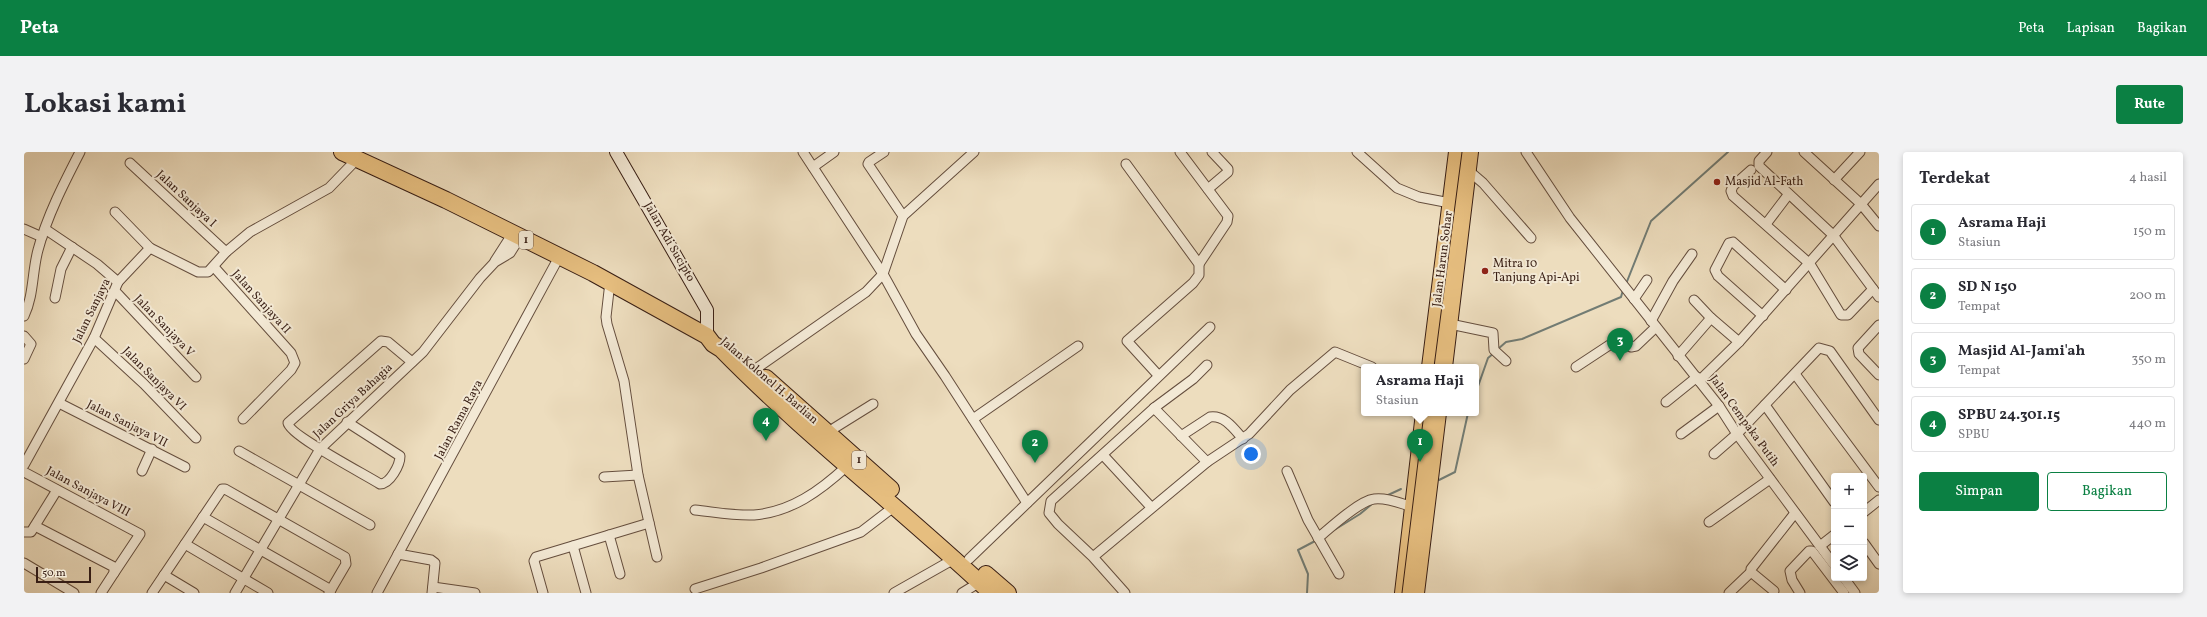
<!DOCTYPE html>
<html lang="id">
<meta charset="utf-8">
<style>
:root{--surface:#fff;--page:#f2f2f3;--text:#2b2b33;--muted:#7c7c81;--line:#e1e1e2;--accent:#0b8043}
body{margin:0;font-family:Vollkorn,serif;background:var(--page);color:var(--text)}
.controls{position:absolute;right:12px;bottom:12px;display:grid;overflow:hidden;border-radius:4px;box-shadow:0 2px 6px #0003}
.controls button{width:36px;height:36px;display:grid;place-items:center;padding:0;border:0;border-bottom:1px solid var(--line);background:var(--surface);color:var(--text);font:20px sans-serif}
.scale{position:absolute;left:12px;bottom:10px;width:55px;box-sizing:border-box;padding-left:4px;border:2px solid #381e14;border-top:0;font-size:11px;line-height:14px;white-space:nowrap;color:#381e14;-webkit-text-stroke:3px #f3e9d5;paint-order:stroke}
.you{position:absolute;left:1227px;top:302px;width:14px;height:14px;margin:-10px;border:3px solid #fff;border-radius:50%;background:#1a73e8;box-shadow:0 0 0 6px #1a73e833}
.badge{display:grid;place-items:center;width:26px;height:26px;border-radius:50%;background:var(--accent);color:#fff;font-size:13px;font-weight:700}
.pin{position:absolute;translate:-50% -33px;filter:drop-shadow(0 1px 2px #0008)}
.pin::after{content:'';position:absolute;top:21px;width:14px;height:12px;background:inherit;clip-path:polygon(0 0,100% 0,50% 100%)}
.popup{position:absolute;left:1337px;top:212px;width:118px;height:52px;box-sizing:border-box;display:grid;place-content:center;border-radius:4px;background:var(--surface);filter:drop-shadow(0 1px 3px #0005);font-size:13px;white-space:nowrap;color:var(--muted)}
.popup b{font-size:15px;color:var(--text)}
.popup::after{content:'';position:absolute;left:50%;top:100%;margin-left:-8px;border:8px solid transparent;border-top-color:var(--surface)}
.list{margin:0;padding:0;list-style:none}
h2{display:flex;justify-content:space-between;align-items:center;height:52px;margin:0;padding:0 16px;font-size:17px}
h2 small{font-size:13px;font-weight:400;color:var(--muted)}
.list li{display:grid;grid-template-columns:26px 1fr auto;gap:12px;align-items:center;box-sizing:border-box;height:56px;margin:0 8px 8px;padding:0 8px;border:1px solid var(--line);border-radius:4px}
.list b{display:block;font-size:15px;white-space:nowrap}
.list p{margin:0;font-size:13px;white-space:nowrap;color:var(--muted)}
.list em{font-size:13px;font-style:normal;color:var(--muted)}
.actions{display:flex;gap:8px;padding:12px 16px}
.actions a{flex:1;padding:9px 0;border:1px solid var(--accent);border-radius:4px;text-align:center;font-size:14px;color:var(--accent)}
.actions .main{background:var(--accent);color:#fff}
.icon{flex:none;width:22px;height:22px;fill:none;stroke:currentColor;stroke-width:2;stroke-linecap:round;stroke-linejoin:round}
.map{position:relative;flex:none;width:1855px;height:441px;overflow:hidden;border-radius:4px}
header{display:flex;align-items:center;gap:24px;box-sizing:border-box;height:56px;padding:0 20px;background:var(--accent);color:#fff}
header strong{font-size:19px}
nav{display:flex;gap:22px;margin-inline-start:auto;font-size:14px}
.intro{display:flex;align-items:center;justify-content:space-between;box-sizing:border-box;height:96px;padding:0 24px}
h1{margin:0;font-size:28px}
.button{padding:10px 18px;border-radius:4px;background:var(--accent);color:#fff;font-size:14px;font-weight:700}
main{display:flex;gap:24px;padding:0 24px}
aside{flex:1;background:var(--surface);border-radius:4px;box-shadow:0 2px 6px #0003}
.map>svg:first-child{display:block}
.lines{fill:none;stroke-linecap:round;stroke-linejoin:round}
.stream{stroke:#727c74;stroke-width:2}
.street-casing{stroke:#654e3e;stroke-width:11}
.secondary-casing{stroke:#381e14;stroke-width:14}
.highway-casing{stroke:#381e14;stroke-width:18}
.street{stroke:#f3e9d5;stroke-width:9}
.secondary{stroke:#f3e9d5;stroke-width:12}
.highway{stroke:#e6be7f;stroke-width:16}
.tram{stroke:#381e14;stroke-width:1}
.poi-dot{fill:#8f2418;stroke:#f3e9d5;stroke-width:1.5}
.labels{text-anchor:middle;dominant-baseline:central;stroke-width:4;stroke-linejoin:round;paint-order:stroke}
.shield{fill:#f3e9d5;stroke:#705b4e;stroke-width:1}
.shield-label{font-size:11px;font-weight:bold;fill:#381e14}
.poi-label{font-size:12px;fill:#381e14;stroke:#f3e9d5;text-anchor:start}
.street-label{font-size:12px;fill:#381e14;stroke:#f3e9d5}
</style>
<header>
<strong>Peta</strong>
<nav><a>Peta</a><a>Lapisan</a><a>Bagikan</a></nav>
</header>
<div class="intro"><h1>Lokasi kami</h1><a class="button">Rute</a></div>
<main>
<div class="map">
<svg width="1855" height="441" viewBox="0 0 1855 441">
<rect width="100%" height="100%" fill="#edddbe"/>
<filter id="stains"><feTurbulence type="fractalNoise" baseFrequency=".005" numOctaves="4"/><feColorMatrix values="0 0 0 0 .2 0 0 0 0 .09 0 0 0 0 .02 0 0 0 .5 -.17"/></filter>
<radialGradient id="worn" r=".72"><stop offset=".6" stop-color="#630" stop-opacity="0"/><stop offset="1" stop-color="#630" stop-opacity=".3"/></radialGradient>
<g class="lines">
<!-- stream -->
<g class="stream">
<polyline points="1602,132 1627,69 1704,0"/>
<polyline points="1474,197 1482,190 1498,187 1597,145 1599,138"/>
<polyline points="1452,240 1464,206 1470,201"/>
<polyline points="1415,328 1431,320 1444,261"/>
<polyline points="1362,344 1377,337"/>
<polyline points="1307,380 1336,362 1348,352"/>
<polyline points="1283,441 1284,422 1274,398 1293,388"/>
</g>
<!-- street casing -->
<g class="street-casing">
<g id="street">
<polyline points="779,0 859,122 892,182 921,224 1003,351"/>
<polyline points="860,0 845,10 844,12 879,64"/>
<polyline points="1156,0 1204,64 1203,70 1175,112"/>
<polyline points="1333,0 1373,36 1395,45 1426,51"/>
<polyline points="1502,0 1546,66 1695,254 1713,282 1810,413"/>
<polyline points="1743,0 1735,9 1735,14 1809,83 1855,145"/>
<polyline points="1780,0 1837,52 1855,74"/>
<polyline points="106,11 202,100"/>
<polyline points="1102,12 1175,112 1175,123 1169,131 1103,189 1134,223"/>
<polyline points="789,15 810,0"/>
<polyline points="1727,18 1709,34 1707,39 1709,44 1786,112 1817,163 1824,163 1849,137"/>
<polyline points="1445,19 1459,31 1507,86"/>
<polyline points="1810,28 1836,0"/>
<polyline points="1184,37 1204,20 1204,17 1188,0"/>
<polyline points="91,60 126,96"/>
<polyline points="1742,72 1764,43"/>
<polyline points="0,77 18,85"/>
<polyline points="21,77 73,112 94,130"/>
<polyline points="471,109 489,81"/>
<polyline points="190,115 267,201 271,211 267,218 219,267"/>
<polyline points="586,130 582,165 583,172 600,229 614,323 633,405"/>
<polyline points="91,139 172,225"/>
<polyline points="31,146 37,117 48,95"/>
<polyline points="1610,147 1623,128"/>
<polyline points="1670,148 1687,166"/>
<path d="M0,164C10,143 8,120 14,98C23,64 40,31 56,0"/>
<polyline points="1739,164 1694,124 1691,118 1705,91 1709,90 1762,138"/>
<polyline points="1627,169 1649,129 1668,102"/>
<polyline points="1426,172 1469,181 1470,198 1482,209"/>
<polyline points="1855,173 1834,196 1835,202 1855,223"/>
<polyline points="0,184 7,192 0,207"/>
<polyline points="70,186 120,232 172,286"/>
<polyline points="1654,204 1687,166 1715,190"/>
<polyline points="1552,215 1593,188 1607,195 1612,194 1632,175"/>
<polyline points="1771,222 1855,335"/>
<polyline points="723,223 842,140 859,122 879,64 950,0"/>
<polyline points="1675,229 1715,190 1855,32"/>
<polyline points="1642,250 1673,225"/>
<polyline points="35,251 161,315"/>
<polyline points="1741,253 1810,350"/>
<polyline points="1130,256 1169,227 1183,213"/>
<polyline points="949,267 1054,194"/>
<path d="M323,270L376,304C376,313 366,332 356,332C342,323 265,283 264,271L357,189L364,190L388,210"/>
<polyline points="804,280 849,252"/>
<polyline points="1657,282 1695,254"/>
<path d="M1157,284L1186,265C1201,263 1210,277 1219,287"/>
<polyline points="215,299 346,373"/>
<polyline points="1690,302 1713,282 1795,196 1806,199 1855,268"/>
<polyline points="1079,303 1127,355"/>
<polyline points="1183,310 1225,282 1266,238 1311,200 1348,215"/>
<polyline points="0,313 70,186 94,130 126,96 174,120 184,120 202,100 226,80 305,36 335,5"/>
<polyline points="118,319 128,297"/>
<polyline points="1263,319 1284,368 1315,422"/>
<polyline points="0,320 116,382 90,421"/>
<polyline points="580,325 614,323"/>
<path d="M671,358C690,360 711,364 730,363C767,360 796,339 823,314"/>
<polyline points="1840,360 1855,348"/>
<polyline points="179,365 307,438"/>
<polyline points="1685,370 1746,327"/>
<polyline points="11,374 90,415 90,421 77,441"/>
<polyline points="0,380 7,380 33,338"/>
<polyline points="585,383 596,422"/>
<path d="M1294,386C1306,376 1335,349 1350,347C1362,345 1378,352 1389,355"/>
<polyline points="1840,391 1855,412"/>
<polyline points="161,392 244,441"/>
<polyline points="549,394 562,441"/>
<polyline points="1796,394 1810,383"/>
<polyline points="374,402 407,408 411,411 408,441"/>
<polyline points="1069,405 1183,310 1130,256 1027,349 1025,361 1034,372 1069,405 1101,441"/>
<polyline points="945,407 1186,175"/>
<polyline points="0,411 50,441"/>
<polyline points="140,423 170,441"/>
<polyline points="1820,426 1831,441"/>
<polyline points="409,435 451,441"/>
<polyline points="671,437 737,416 837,380 871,354"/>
<polyline points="1750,439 1727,420 1727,417 1771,361"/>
<polyline points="128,441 198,337 201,337 321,405 322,412 305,441"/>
<polyline points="211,441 296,297 399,200 456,126 471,110 486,101 496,85"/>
<polyline points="353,441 535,105"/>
<polyline points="519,441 510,409 512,405 625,371"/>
<polyline points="870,441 930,407"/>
<polyline points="938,441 956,430"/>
<polyline points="1705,441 1727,420"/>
<polyline points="1776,441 1768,428 1766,419 1785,399 1788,399 1820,441"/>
</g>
</g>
<!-- secondary casing -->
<g class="secondary-casing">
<polyline id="secondary" points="592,0 683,158 683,184"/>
</g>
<!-- highway casing -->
<g class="highway-casing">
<g id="highway">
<path d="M318,0L422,48L569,121L683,184L689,192L697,197C782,284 879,358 967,441"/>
<polyline points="1406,215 1433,0"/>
<polyline points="1420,215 1446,0"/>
<polyline points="742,226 867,337"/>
<polyline points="962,422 984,441"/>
<polyline points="1379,441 1400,261"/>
<polyline points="1392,441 1414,261"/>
</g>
</g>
<!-- street -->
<use href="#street" class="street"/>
<!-- secondary -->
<use href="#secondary" class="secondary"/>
<!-- highway -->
<use href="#highway" class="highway"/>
<!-- tram -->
<g class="tram">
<polyline points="1410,215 1438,0"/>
<polyline points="1378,441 1400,261"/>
</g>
</g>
<!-- markers -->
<g class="poi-dot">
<circle cx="1693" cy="30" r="4"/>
<circle cx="1461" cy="119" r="4"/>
</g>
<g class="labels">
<!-- shield labels -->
<g class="shield">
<rect x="495" y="79" width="14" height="18" rx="3"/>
<rect x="828" y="299" width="14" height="18" rx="3"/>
</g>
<g class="shield-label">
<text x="502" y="88">1</text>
<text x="835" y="308">1</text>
</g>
<!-- poi labels -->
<g class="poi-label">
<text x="1701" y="30">Masjid Al-Fath</text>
<text x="1469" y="112">Mitra 10<tspan x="1469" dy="14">Tanjung Api-Api</tspan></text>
</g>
<!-- street labels -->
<g class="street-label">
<text transform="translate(162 47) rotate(43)">Jalan Sanjaya I</text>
<text transform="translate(645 90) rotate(60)">Jalan Adi Sucipto</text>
<text transform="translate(1419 107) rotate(-83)">Jalan Harun Sohar</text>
<text transform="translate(237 150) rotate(48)">Jalan Sanjaya II</text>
<text transform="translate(68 159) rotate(-64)">Jalan Sanjaya</text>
<text transform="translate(140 174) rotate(46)">Jalan Sanjaya V</text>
<text transform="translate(130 227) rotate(45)">Jalan Sanjaya VI</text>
<text transform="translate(745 229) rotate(41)">Jalan Kolonel H. Barlian</text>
<text transform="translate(329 249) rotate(-43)">Jalan Griya Bahagia</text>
<text transform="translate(435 268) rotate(-62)">Jalan Rama Raya</text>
<text transform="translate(1720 269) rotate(54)">Jalan Cempaka Putih</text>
<text transform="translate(103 272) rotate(27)">Jalan Sanjaya VII</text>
<text transform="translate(64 340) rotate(28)">Jalan Sanjaya VIII</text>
</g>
</g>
<rect width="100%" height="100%" filter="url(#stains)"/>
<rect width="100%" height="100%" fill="url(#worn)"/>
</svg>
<div class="controls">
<button>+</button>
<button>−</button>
<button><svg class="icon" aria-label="layers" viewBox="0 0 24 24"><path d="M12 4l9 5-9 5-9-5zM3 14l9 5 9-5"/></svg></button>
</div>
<div class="scale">50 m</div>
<div class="you"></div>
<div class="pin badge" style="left:1396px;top:310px">1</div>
<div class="popup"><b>Asrama Haji</b>Stasiun</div>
<div class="pin badge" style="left:1011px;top:311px">2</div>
<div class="pin badge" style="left:1596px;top:209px">3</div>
<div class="pin badge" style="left:742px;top:289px">4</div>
</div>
<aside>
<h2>Terdekat<small>4 hasil</small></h2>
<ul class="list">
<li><span class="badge">1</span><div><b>Asrama Haji</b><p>Stasiun</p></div><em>150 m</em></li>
<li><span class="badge">2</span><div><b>SD N 150</b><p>Tempat</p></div><em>200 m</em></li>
<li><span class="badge">3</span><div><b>Masjid Al-Jami'ah</b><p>Tempat</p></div><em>350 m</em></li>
<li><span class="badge">4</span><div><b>SPBU 24.301.15</b><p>SPBU</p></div><em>440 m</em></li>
</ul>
<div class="actions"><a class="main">Simpan</a><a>Bagikan</a></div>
</aside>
</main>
